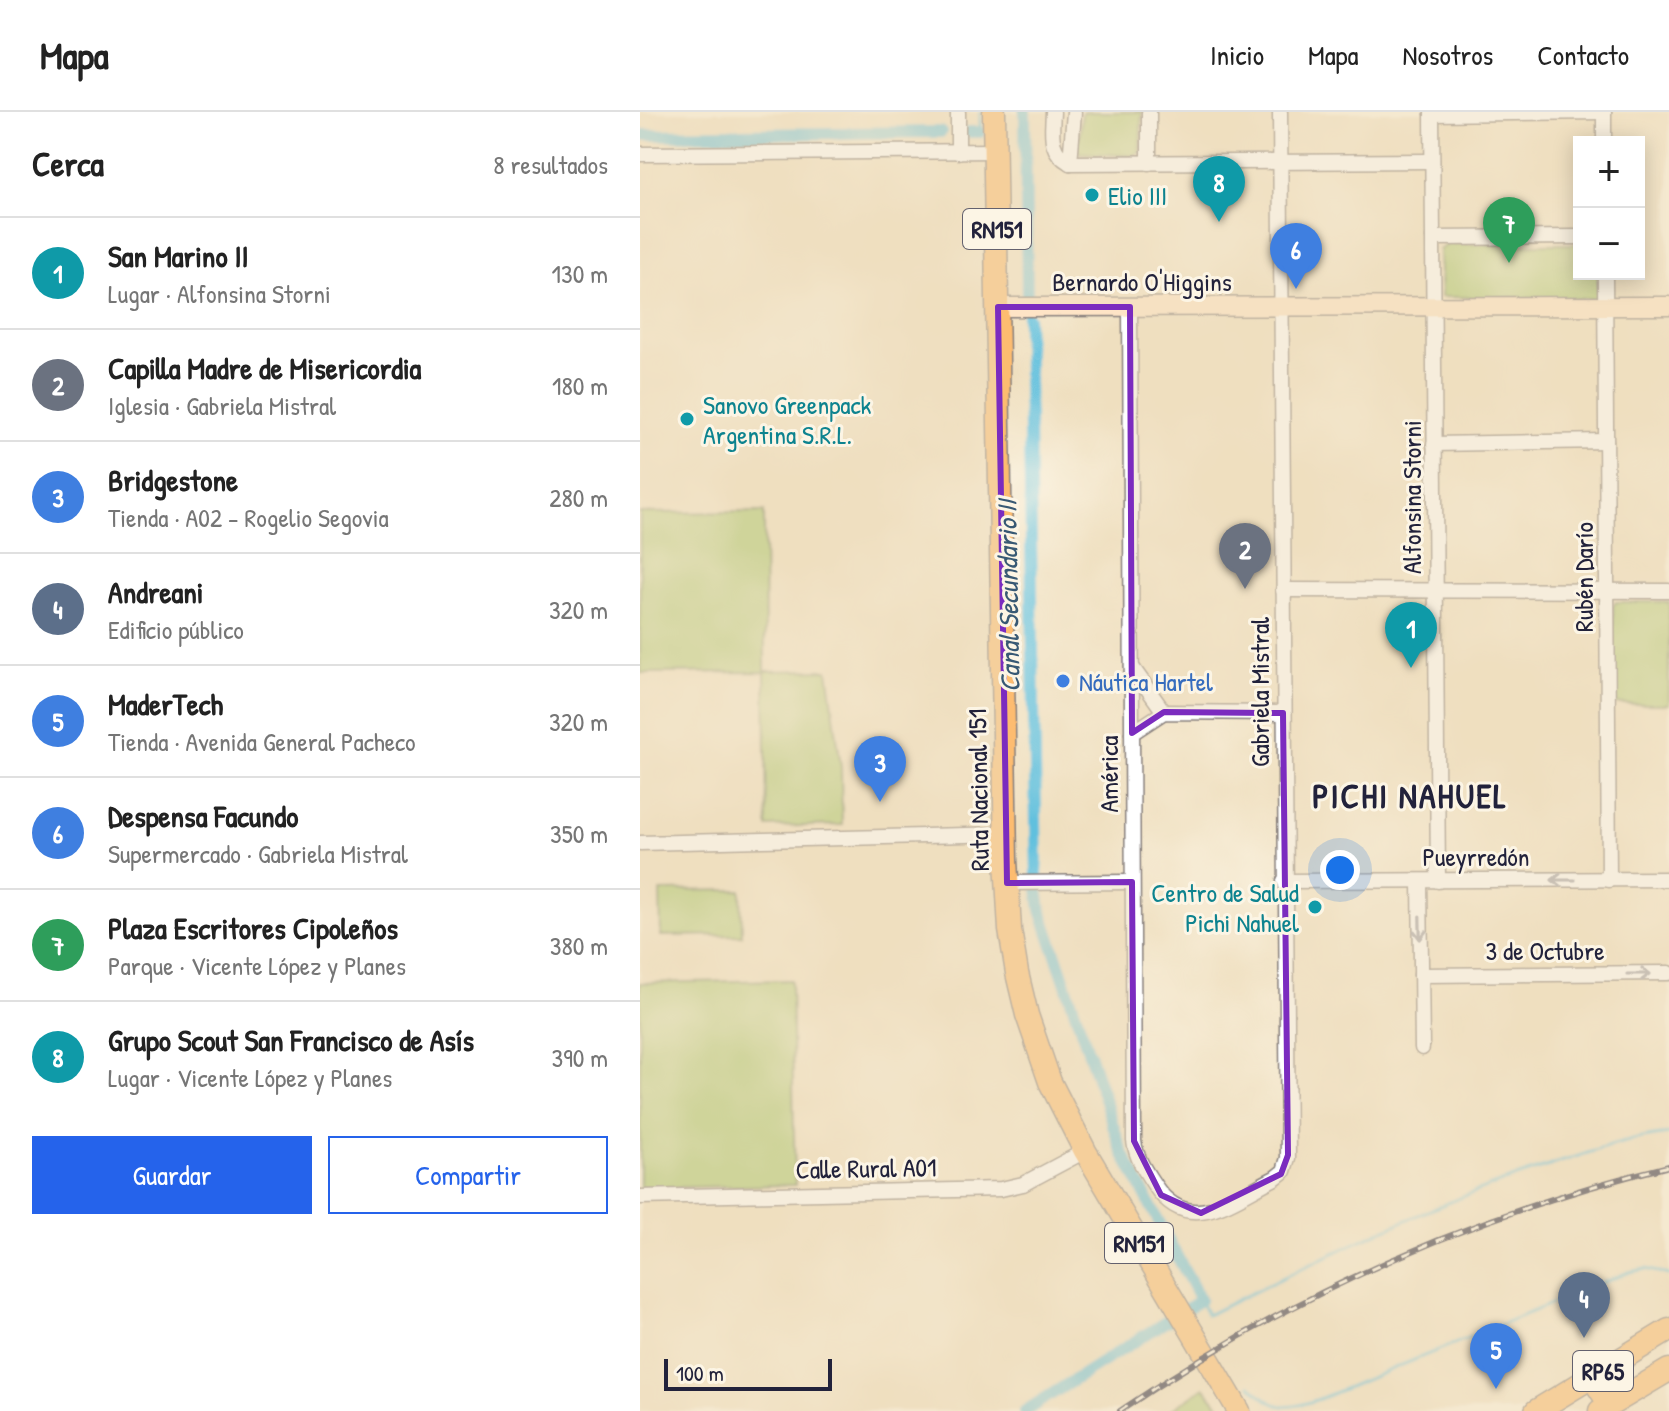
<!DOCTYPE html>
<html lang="es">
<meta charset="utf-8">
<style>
:root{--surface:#fff;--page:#f2f2f2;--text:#222;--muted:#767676;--line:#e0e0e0;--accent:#2563eb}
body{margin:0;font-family:"Patrick Hand",sans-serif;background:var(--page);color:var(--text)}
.controls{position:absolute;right:24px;top:24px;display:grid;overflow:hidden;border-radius:0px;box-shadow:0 4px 20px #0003}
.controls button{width:72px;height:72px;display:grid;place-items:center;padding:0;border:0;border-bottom:2px solid var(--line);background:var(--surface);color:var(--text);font:40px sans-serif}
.scale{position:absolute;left:24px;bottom:20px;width:168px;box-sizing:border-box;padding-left:8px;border:4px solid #22223b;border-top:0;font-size:22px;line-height:28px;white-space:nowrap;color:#22223b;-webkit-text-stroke:6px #fcf5e5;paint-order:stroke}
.you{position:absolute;left:700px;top:758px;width:28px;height:28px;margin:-20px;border:6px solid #fff;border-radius:50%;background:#1a73e8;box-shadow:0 0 0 12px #1a73e833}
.badge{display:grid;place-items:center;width:52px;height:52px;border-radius:50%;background:var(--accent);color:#fff;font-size:26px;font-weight:700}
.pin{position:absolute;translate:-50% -66px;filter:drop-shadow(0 2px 4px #0008)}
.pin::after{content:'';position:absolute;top:42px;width:28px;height:24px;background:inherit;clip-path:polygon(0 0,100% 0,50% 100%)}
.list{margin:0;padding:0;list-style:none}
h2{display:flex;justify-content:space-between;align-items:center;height:104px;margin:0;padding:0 32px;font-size:34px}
h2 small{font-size:26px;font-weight:400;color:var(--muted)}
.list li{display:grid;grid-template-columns:52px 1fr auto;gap:24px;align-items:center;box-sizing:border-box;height:112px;padding:0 32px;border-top:2px solid var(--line)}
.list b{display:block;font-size:30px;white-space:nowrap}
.list p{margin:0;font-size:26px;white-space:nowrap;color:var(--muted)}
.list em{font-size:26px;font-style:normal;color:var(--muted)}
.actions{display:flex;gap:16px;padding:24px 32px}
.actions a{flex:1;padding:18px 0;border:2px solid var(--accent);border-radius:0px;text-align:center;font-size:28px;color:var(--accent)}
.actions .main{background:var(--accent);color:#fff}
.map{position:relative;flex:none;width:1029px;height:1299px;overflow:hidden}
header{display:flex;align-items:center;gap:48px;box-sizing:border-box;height:112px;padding:0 40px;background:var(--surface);border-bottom:2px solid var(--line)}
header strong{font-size:38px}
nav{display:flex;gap:44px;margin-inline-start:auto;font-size:28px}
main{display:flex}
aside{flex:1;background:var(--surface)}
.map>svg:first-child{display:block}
.green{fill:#a9c76e;stroke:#667454;stroke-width:2}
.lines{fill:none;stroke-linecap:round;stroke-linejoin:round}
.stream{stroke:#60c0de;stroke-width:3}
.canal{stroke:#60c0de;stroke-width:12}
.minor-casing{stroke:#88807d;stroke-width:17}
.secondary-casing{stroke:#88807d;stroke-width:21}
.primary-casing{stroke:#88807d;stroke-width:25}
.trunk-casing{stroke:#88807d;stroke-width:25}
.minor{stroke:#fff;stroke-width:14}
.secondary{stroke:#fee4c6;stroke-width:18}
.primary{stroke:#fdbc70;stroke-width:22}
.trunk{stroke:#fdbc70;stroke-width:22}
.rail-casing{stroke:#22223b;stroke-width:6}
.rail{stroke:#fcf5e5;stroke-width:3;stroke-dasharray:9;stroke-linecap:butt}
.oneway{stroke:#9c9ca7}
.marked{fill:none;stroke:#7b2cbf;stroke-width:6;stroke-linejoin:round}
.culture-dot{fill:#0f9aa8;stroke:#fcf5e5;stroke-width:3}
.shop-dot{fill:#3f7fe0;stroke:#fcf5e5;stroke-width:3}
.labels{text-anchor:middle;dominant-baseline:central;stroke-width:6;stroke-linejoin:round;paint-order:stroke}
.shield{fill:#fcf5e5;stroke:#63616e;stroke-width:2}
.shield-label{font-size:24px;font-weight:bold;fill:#22223b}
.culture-label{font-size:26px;fill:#0d838f;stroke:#fcf5e5;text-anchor:start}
.street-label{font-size:26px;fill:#22223b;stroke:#fcf5e5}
.shop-label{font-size:26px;fill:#366cbe;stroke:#fcf5e5;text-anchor:start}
.water-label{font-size:28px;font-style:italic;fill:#385974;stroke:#fcf5e5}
.district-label{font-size:34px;font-weight:bold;letter-spacing:2px;fill:#22223b;stroke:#fcf5e5}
</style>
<header>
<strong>Mapa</strong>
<nav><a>Inicio</a><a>Mapa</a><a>Nosotros</a><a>Contacto</a></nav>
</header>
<main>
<aside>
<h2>Cerca<small>8 resultados</small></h2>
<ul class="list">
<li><span class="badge" style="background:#0f9aa8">1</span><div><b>San Marino II</b><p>Lugar · Alfonsina Storni</p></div><em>130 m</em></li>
<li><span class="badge" style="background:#6b7280">2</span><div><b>Capilla Madre de Misericordia</b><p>Iglesia · Gabriela Mistral</p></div><em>180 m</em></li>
<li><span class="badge" style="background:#3f7fe0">3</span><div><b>Bridgestone</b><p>Tienda · A02 - Rogelio Segovia</p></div><em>280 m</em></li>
<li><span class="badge" style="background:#5c6f8a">4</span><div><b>Andreani</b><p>Edificio público</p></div><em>320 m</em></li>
<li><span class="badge" style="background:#3f7fe0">5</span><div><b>MaderTech</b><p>Tienda · Avenida General Pacheco</p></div><em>320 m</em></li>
<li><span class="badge" style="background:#3f7fe0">6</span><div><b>Despensa Facundo</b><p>Supermercado · Gabriela Mistral</p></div><em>350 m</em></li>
<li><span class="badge" style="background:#2e9e5b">7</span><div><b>Plaza Escritores Cipoleños</b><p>Parque · Vicente López y Planes</p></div><em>380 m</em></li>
<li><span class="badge" style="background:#0f9aa8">8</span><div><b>Grupo Scout San Francisco de Asís</b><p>Lugar · Vicente López y Planes</p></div><em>390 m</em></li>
</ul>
<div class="actions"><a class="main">Guardar</a><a>Compartir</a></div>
</aside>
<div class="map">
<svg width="1029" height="1299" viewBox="0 0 1029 1299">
<rect width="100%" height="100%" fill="#fcf5e5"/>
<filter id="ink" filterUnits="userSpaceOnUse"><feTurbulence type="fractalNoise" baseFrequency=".0125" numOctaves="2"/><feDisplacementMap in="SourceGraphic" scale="16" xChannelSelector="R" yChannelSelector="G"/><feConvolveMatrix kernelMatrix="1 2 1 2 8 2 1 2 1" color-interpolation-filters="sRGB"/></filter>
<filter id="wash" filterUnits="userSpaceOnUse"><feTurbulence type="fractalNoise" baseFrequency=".006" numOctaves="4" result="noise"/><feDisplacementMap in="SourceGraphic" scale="32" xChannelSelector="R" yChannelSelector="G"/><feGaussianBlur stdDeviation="1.8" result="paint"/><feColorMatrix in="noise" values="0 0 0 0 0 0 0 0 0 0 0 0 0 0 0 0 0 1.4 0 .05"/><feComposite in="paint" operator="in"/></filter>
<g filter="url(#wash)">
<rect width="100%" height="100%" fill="#efdfbf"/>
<!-- green -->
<g class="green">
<polygon points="442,0 502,0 500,40 493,44 439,41 438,36"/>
<polygon points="808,132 939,132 939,162 958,162 958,183 955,187 801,185 799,138"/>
<polygon points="124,400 125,559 188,558 201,655 202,713 127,715 125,560 0,561 0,401"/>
<polygon points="976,490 1029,490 1029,592 974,592 973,494"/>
<polygon points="101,778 102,823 21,824 20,779"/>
<polygon points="151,868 155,1073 0,1076 0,871"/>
<polygon points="564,1275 584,1299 530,1299"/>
</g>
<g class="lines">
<!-- stream -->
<g class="stream">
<polyline points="340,0 340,20"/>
<path d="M560,1188L567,1203C682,1146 789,1092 912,1053C950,1040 989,1026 1029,1022"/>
<path d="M610,1273C637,1298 644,1299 679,1287L989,1160L1006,1157L1029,1163"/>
</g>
<!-- canal -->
<g class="canal">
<polyline points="385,0 387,185"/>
<polyline points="329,20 340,20"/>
<polyline points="0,23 301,20"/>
<polyline points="387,204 397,764"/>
<polyline points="398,777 401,798 481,1037 560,1188 546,1197"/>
<polyline points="385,1299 530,1207"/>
</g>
</g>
</g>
<g filter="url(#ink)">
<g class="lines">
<!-- minor casing -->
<g class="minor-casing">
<g id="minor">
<polyline points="318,0 318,40"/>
<path d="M413,0C412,22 408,39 430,51"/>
<polyline points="792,0 798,769"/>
<polyline points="964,0 964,30"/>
<polyline points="792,2 964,0"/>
<polyline points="0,42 355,39"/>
<polyline points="430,51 792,49"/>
<polyline points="430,51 434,0"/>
<polyline points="509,51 509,0"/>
<polyline points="793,126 939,125"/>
<polyline points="965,162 969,768"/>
<path d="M490,195L494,1029C496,1046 505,1059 515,1074C549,1125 594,1086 635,1066L644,1059L648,1046L640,0"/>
<polyline points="794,332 966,329"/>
<polyline points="643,478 1029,479"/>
<polyline points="492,555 524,600"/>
<polyline points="492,621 524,600 643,601"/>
<polyline points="0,731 366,722"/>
<polyline points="644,769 1029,767"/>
<polyline points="780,769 782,936"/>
<polyline points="367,771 492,770"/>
<polyline points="781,863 1029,861"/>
<polyline points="0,1085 361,1077 383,1072 445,1039"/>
</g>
</g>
<!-- secondary casing -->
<g class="secondary-casing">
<polyline id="secondary" points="358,195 1029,194"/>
</g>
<!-- primary casing -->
<g class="primary-casing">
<g id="primary">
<polyline points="965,1263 952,1265 970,1293"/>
<polyline points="896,1299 1029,1218"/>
<polyline points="960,1299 1029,1258"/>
</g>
</g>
<!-- trunk casing -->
<g class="trunk-casing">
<polyline id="trunk" points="354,0 366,748 370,818 377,861 387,903 410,970 445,1039 599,1299"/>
</g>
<!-- minor -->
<use href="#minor" class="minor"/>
<!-- secondary -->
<use href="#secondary" class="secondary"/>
<!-- primary -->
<use href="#primary" class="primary"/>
<!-- trunk -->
<use href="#trunk" class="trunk"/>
<!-- rail casing -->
<g class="rail-casing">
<path id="rail" d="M480,1299C647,1185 833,1102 1029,1054"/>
</g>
<!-- rail -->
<use href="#rail" class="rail"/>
</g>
<!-- one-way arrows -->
<defs><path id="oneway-shaft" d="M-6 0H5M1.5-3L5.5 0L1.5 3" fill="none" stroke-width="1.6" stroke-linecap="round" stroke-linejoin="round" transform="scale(2)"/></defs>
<g class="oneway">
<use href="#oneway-shaft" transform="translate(923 768) rotate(180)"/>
<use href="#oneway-shaft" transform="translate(780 816) rotate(89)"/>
<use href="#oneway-shaft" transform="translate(999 862)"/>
</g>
</g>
<!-- marked area -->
<path d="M0 0H1029V1299H0ZM358,195H490L492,621L524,600L643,601L648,1043L641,1062L561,1101L521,1083L494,1029L492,770L367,771Z" fill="#efdfbf" fill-opacity=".55" fill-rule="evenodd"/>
<path class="marked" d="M358,195H490L492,621L524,600L643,601L648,1043L641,1062L561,1101L521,1083L494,1029L492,770L367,771Z"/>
<!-- markers -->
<g class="culture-dot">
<circle cx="452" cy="83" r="8"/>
<circle cx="47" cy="307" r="8"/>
<circle cx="675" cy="795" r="8"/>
</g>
<circle class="shop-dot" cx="423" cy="569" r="8"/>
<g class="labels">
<!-- shield labels -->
<g class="shield">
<rect x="323" y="97" width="68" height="40" rx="6"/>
<rect x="465" y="1111" width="68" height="40" rx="6"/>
<rect x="933" y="1239" width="60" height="40" rx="6"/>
</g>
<g class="shield-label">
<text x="357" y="117">RN151</text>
<text x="499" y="1131">RN151</text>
<text x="963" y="1259">RP65</text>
</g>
<!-- culture labels -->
<g class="culture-label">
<text x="468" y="83">Elio III</text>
<text x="63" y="292">Sanovo Greenpack<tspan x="63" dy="30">Argentina S.R.L.</tspan></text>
<text x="659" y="780" text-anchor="end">Centro de Salud<tspan x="659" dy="30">Pichi Nahuel</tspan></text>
</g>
<!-- street labels -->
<g class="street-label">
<text x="502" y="169">Bernardo O'Higgins</text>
<text transform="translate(771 385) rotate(-90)">Alfonsina Storni</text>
<text transform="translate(943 465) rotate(-90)">Rubén Darío</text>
<text transform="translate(619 580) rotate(-90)">Gabriela Mistral</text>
<text transform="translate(468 662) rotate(-90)">América</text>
<text transform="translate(338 678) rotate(-91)">Ruta Nacional 151</text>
<text x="836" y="744">Pueyrredón</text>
<text x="905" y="838">3 de Octubre</text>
<text transform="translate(226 1056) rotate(-1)">Calle Rural A01</text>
</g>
<!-- shop labels -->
<g class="shop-label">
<text x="439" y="569">Náutica Hartel</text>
</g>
<!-- water labels -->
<g class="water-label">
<text transform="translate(368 484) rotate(-91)">Canal Secundario II</text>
</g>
<!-- district labels -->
<g class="district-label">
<text x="770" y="684">PICHI NAHUEL</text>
</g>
</g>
</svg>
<div class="controls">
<button>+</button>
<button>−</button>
</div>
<div class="scale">100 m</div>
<div class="you"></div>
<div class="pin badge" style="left:771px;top:556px;background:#0f9aa8">1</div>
<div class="pin badge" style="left:605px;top:477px;background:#6b7280">2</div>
<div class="pin badge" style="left:240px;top:690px;background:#3f7fe0">3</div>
<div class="pin badge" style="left:944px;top:1226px;background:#5c6f8a">4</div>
<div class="pin badge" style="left:856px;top:1277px;background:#3f7fe0">5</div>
<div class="pin badge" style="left:656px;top:177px;background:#3f7fe0">6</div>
<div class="pin badge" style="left:869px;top:151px;background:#2e9e5b">7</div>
<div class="pin badge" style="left:579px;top:110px;background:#0f9aa8">8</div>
</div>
</main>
